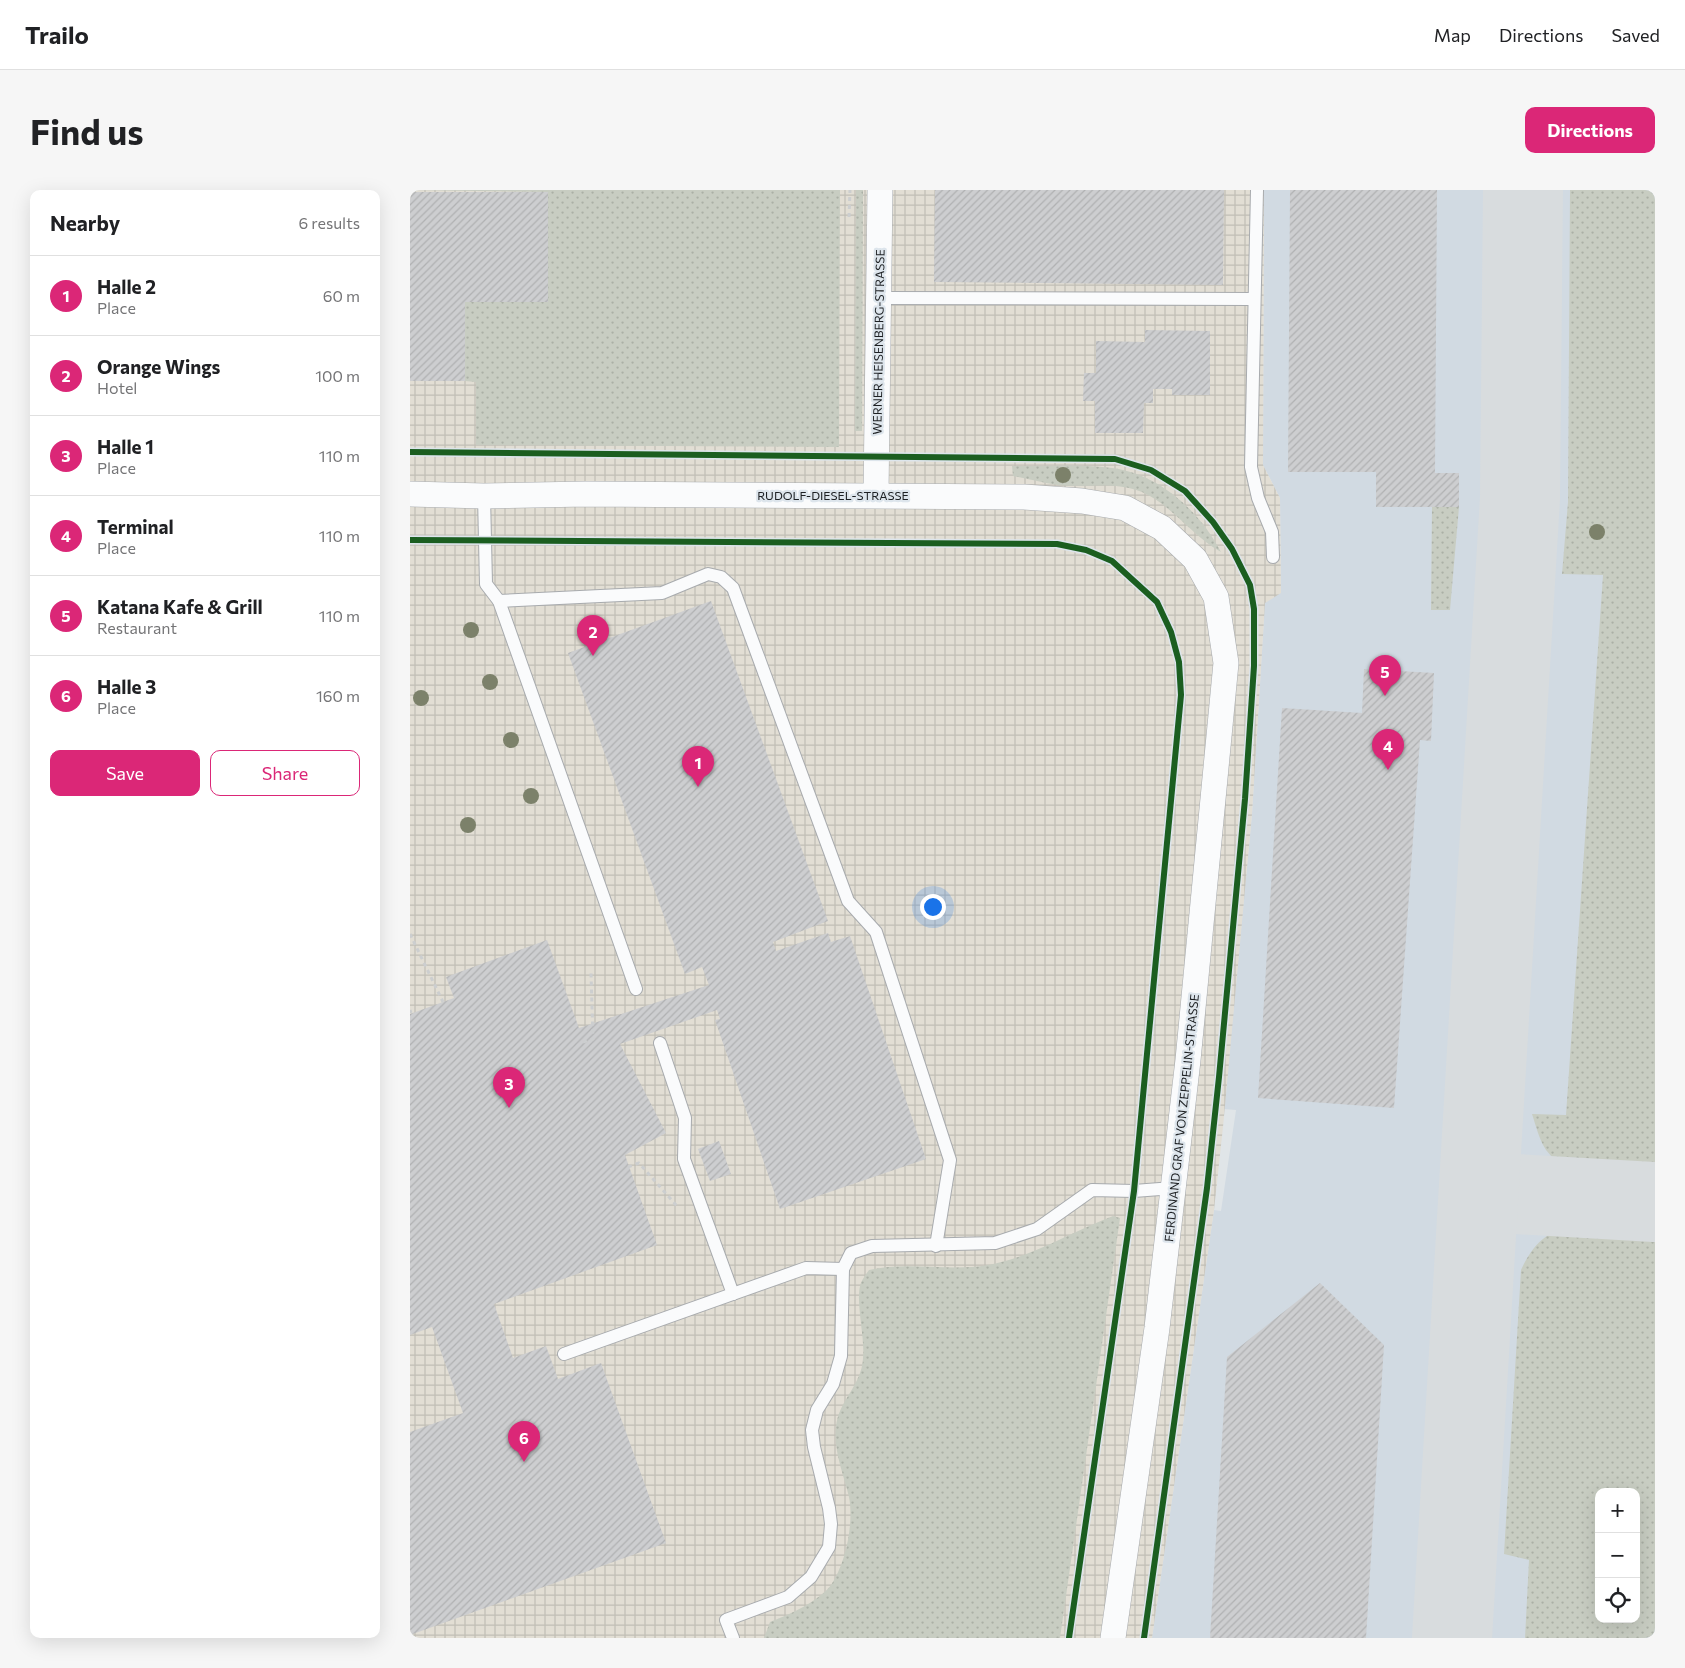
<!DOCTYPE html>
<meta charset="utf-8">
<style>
:root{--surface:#fff;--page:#f6f6f6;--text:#202124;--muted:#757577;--line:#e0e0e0;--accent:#db2777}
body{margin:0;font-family:Commissioner,sans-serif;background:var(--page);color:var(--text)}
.controls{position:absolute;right:15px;bottom:15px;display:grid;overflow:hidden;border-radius:10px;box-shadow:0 5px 20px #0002}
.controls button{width:45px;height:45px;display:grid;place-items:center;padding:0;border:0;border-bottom:1px solid var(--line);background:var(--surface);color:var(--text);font:25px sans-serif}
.you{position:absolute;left:522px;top:716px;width:18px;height:18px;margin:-12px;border:4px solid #fff;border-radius:50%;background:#1a73e8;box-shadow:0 0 0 8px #1a73e833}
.badge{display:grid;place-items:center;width:32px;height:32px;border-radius:50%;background:var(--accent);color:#fff;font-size:16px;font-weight:700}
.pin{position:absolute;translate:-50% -41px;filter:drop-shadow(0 1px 2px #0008)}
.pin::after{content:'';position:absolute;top:26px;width:18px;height:15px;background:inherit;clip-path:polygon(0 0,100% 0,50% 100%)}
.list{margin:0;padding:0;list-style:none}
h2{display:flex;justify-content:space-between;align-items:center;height:65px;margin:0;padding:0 20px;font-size:21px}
h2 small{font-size:16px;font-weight:400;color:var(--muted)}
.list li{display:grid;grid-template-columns:32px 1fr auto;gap:15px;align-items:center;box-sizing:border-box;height:80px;padding:0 20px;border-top:1px solid var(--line)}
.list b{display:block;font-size:19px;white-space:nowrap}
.list p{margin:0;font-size:16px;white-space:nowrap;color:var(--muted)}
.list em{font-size:16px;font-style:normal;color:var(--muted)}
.actions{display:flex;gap:10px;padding:15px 20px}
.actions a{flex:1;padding:11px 0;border:1px solid var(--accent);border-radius:10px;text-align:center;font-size:18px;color:var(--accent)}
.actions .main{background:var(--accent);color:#fff}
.icon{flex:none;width:28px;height:28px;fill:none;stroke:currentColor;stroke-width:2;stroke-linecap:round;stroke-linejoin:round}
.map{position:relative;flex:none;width:1245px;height:1448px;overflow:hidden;border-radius:10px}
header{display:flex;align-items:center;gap:30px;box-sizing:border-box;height:70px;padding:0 25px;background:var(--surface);border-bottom:1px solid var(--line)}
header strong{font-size:24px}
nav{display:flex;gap:28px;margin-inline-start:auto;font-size:18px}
.intro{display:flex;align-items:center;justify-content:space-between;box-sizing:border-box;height:120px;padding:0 30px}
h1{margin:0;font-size:35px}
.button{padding:12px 22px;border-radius:10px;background:var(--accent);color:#fff;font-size:18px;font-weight:700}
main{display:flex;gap:30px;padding:0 30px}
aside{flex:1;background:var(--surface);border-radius:10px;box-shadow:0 5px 20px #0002}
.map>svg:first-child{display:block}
.built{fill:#d1dae2;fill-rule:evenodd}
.industrial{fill:url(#industrial-grid)}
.grass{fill:url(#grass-dots);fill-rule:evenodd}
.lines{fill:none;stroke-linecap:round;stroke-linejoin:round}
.taxiway{stroke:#d8dcde;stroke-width:80}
.building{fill:url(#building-hatch)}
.service-casing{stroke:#a8abae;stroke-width:14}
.minor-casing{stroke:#a8abae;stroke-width:26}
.path{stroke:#cccecf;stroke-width:3;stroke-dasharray:4 4;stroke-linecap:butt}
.service{stroke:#fafbfc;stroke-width:12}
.minor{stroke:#fafbfc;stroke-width:25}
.cycleway-casing{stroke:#dde5ec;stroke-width:9}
.cycleway{stroke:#1b5e20;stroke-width:6}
.tree{fill:#7c816a}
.labels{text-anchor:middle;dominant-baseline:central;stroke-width:4.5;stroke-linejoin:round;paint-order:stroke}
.street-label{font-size:12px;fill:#1d2023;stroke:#dde5ec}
</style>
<header>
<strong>Trailo</strong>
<nav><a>Map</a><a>Directions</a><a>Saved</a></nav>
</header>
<div class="intro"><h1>Find us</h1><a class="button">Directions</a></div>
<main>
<aside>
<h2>Nearby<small>6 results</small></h2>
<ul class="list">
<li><span class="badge">1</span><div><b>Halle 2</b><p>Place</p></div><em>60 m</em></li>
<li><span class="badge">2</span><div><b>Orange Wings</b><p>Hotel</p></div><em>100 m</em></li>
<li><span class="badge">3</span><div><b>Halle 1</b><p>Place</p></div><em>110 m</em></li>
<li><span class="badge">4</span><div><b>Terminal</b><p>Place</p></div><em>110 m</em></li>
<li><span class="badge">5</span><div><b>Katana Kafe &amp; Grill</b><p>Restaurant</p></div><em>110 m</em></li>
<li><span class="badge">6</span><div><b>Halle 3</b><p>Place</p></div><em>160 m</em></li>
</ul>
<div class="actions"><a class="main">Save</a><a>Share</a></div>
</aside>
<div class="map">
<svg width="1245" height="1448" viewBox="0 0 1245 1448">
<defs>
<pattern id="industrial-grid" width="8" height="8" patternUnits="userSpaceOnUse" patternTransform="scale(1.25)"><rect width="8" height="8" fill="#e2ded4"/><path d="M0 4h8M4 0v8" fill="none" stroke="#c1beb6"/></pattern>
<pattern id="grass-dots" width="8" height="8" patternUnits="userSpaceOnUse" patternTransform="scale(1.25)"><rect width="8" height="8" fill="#c8cdc2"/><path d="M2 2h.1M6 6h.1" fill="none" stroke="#abb0a6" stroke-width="1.8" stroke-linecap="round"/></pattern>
<pattern id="building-hatch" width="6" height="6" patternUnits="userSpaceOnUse" patternTransform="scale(1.25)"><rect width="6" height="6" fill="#cdced0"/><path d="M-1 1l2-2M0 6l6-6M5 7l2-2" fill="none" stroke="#b0b1b2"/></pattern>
</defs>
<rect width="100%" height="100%" fill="#e0e5e8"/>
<!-- built -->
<path class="built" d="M854,0H1245V1448H742L804,1020L811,1021L826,920L814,919L842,624L855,412L871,402L870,308L853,275ZM1189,1302H1226V1429H1189Z"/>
<!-- industrial -->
<polygon class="industrial" points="0,0 854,0 853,275 870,308 871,403 855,413 842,624 813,937 804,1020 742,1448 0,1448"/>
<!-- grass -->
<g class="grass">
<polygon points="0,0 430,0 429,257 66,255 66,192 55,191 55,112 138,112 138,2"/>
<polygon points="446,0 453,0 452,241 445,241"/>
<path d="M1160,0H1245V989C1211,987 1159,992 1136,960C1129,949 1126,936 1122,924L1156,925L1193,385L1152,384L1158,312Z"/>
<path d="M602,276C635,276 670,274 702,278C750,284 790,322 811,362C782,346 763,316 732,302C705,291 677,298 648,295C633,293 618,289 603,286Z"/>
<polygon points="1022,317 1049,317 1040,420 1021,420"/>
<path d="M703,1026L710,1028L650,1448H354L360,1432C379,1425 409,1411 421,1395C436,1373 444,1333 439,1307C434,1285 423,1260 426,1237C428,1211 452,1195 453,1168C455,1146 446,1116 450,1096C451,1091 456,1084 459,1080C498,1071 539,1082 578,1075C622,1067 661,1042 703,1026Z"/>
<path d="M1182,1031L1245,1035V1448H1115L1119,1370L1094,1364L1111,1080C1127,1045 1146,1037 1182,1031ZM1189,1302H1226V1429H1189Z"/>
</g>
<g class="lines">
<!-- taxiway -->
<g class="taxiway">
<polyline points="1069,1002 1245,1012"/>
<polyline points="1042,1448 1110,308 1113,0"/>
</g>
</g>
<!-- building -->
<g class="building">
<polygon points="525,0 814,0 813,95 524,92"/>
<polygon points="880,0 1027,0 1025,283 1049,283 1049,317 966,317 966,282 878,282"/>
<polygon points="0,2 138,2 138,112 55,112 55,191 0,191"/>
<polygon points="735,140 800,141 800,205 762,205 762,199 743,199 743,213 734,213 733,243 685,243 685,211 673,211 674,183 686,183 686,151 735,152"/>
<polygon points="301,411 418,731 363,752 366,761 418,743 421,752 440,746 516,969 370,1019 305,830 310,829 307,820 210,854 256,943 215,965 247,1055 84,1114 103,1168 136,1156 148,1189 191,1173 256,1353 0,1445 0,1242 53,1223 22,1137 0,1145 0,824 44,808 36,787 137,750 169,838 299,795 292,777 275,784 158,463"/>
<polygon points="954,479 1024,483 1021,551 1010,550 984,918 848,908 872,518 952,523"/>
<polygon points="309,951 321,984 300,991 288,959"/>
<polygon points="910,1093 974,1155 956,1448 800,1448 817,1167"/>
</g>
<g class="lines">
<!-- service casing -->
<g class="service-casing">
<g id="service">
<polyline points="847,0 841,277 848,308 862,342 863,367"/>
<polyline points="469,108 843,109"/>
<polyline points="74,306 76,394 89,411 226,799"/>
<polyline points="89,411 252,403 298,384 311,387 323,398 438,711 466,742 540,970 526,1056"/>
<polyline points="250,853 275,928 274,969 323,1104"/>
<polyline points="154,1164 396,1078 433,1079"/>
<polyline points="323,1448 316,1430 378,1407 401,1387 419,1357 421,1334 419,1318 404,1257 402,1240 407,1220 423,1194 431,1166 433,1079 441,1063 462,1056 585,1053 627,1039 682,1000 724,1001 763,998"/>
</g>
</g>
<!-- minor casing -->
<g class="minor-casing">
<g id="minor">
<polyline points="0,304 74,306 176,304 614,307 672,311 715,318 752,338 785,369 806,407 816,473 778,870 747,1138 703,1448"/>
<polyline points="466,304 470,0"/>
</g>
</g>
<!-- path -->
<g class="path">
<polyline points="439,27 440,0"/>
<polyline points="0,744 33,812"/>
<polyline points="0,820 1,823"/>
<polyline points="173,852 183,849 181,783"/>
<polyline points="218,977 229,973 267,1016"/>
</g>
<!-- service -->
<use href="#service" class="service"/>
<!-- minor -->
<use href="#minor" class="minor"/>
<!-- cycleway casing -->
<g class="cycleway-casing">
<g id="cycleway">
<polyline points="0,262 705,269 741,280 775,301 803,332 822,359 840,395 844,419 844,476 835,609 809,887 797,998 734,1448"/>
<polyline points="0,350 647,354 676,360 702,371 747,412 761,442 769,472 771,505 724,1001 659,1448"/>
</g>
</g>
<!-- cycleway -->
<use href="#cycleway" class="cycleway"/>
</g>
<!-- trees -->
<g class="tree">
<circle cx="653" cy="285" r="8"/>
<circle cx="1187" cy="342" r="8"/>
<circle cx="61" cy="440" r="8"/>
<circle cx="80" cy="492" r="8"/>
<circle cx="11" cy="508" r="8"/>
<circle cx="101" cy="550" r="8"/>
<circle cx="121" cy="606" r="8"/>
<circle cx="58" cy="635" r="8"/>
</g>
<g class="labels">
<!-- street labels -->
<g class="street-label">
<text transform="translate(468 152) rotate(-89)">WERNER HEISENBERG-STRASSE</text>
<text x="423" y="305">RUDOLF-DIESEL-STRASSE</text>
<text transform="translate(771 928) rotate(-84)">FERDINAND GRAF VON ZEPPELIN-STRASSE</text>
</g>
</g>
</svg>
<div class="controls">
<button>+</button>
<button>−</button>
<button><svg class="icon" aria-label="locate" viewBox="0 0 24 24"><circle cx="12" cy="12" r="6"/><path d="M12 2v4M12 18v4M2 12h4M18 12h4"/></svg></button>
</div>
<div class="you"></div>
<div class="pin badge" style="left:288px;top:597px">1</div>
<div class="pin badge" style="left:183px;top:466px">2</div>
<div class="pin badge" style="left:99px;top:918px">3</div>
<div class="pin badge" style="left:978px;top:580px">4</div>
<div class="pin badge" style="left:975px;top:506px">5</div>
<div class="pin badge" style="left:114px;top:1272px">6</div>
</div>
</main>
